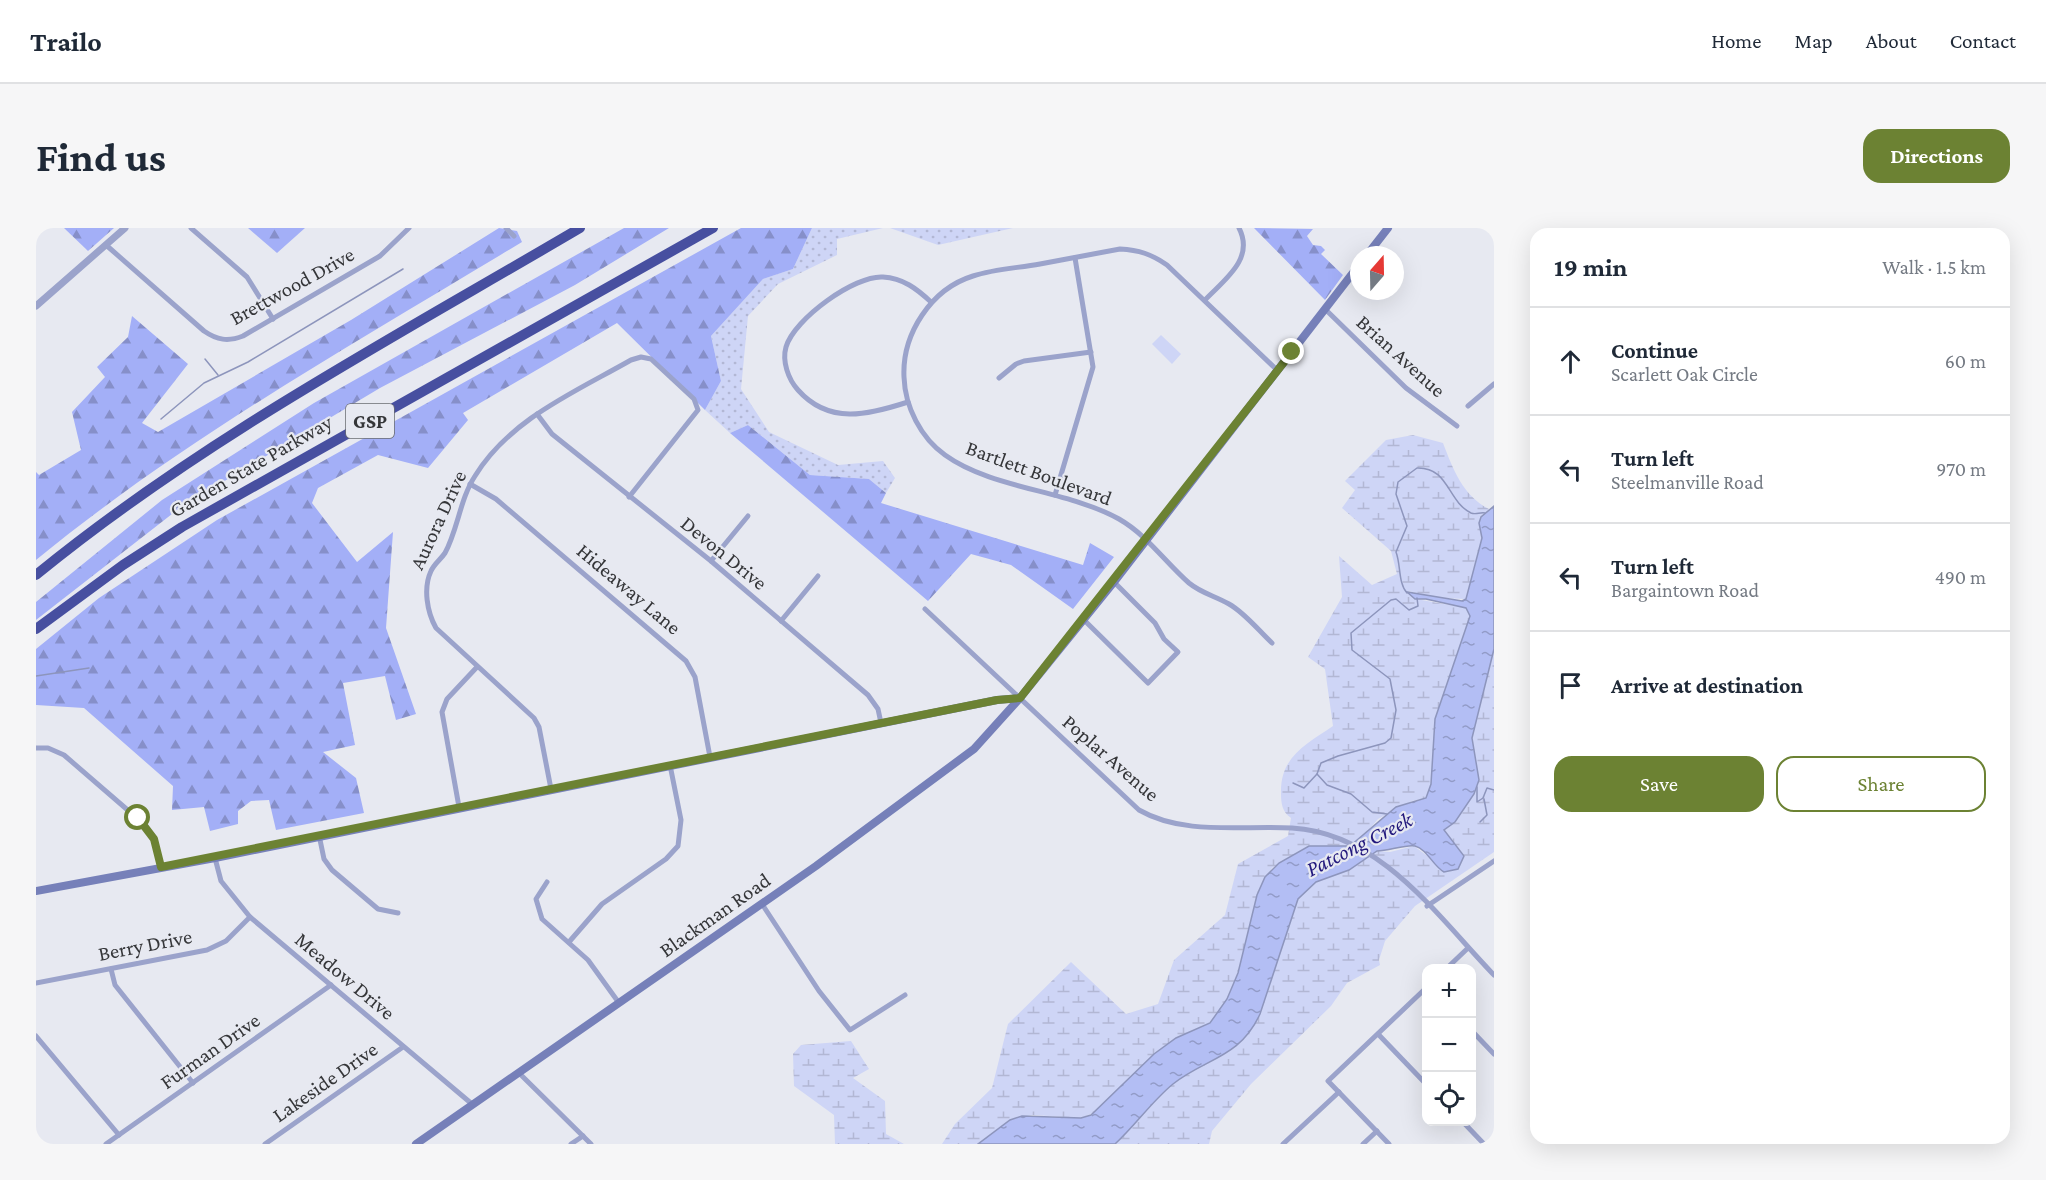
<!DOCTYPE html>
<meta charset="utf-8">
<style>
:root{--surface:#fff;--page:#f6f6f7;--text:#1f2937;--muted:#747a83;--line:#e0e1e3;--accent:#6c8233}
body{margin:0;font-family:"Crimson Pro",serif;background:var(--page);color:var(--text)}
.controls{position:absolute;right:18px;bottom:18px;display:grid;overflow:hidden;border-radius:12px;box-shadow:0 6px 24px #0002}
.controls button{width:54px;height:54px;display:grid;place-items:center;padding:0;border:0;border-bottom:2px solid var(--line);background:var(--surface);color:var(--text);font:30px sans-serif}
.compass{position:absolute;left:1314px;top:18px;width:54px;height:54px;border-radius:50%;background:var(--surface);box-shadow:0 6px 24px #0002;rotate:20deg}
.stop{position:absolute;width:18px;height:18px;margin:-14px;border:4px solid #6c8233;border-radius:50%;background:#fff}
.stop.end{background:#6c8233;border-color:#fff;box-shadow:0 2px 6px #0008}
.list{margin:0;padding:0;list-style:none}
h2{display:flex;justify-content:space-between;align-items:center;height:78px;margin:0;padding:0 24px;font-size:26px}
h2 small{font-size:20px;font-weight:400;color:var(--muted)}
.list li{display:grid;grid-template-columns:39px 1fr auto;gap:18px;align-items:center;box-sizing:border-box;height:108px;padding:0 24px;border-top:2px solid var(--line)}
.list b{display:block;font-size:22px;white-space:nowrap}
.list p{margin:0;font-size:20px;white-space:nowrap;color:var(--muted)}
.list em{font-size:20px;font-style:normal;color:var(--muted)}
.actions{display:flex;gap:12px;padding:18px 24px}
.actions a{flex:1;padding:14px 0;border:2px solid var(--accent);border-radius:18px;text-align:center;font-size:21px;color:var(--accent)}
.actions .main{background:var(--accent);color:#fff}
.icon{flex:none;width:33px;height:33px;fill:none;stroke:currentColor;stroke-width:2;stroke-linecap:round;stroke-linejoin:round}
.map{position:relative;flex:none;width:1458px;height:916px;overflow:hidden;border-radius:18px}
header{display:flex;align-items:center;gap:36px;box-sizing:border-box;height:84px;padding:0 30px;background:var(--surface);border-bottom:2px solid var(--line)}
header strong{font-size:28px}
nav{display:flex;gap:33px;margin-inline-start:auto;font-size:21px}
.intro{display:flex;align-items:center;justify-content:space-between;box-sizing:border-box;height:144px;padding:0 36px}
h1{margin:0;font-size:42px}
.button{padding:15px 27px;border-radius:18px;background:var(--accent);color:#fff;font-size:21px;font-weight:700}
main{display:flex;gap:36px;padding:0 36px}
aside{flex:1;background:var(--surface);border-radius:18px;box-shadow:0 6px 24px #0002}
.map>svg:first-child{display:block}
.green{fill:url(#green-dots)}
.forest{fill:url(#forest-firs)}
.wetland{fill:url(#wetland-marsh)}
.pitch{fill:#ced5f6}
.water{fill:url(#water-ripples);stroke:#8d95bc;stroke-width:1.5}
.lines{fill:none;stroke-linecap:round;stroke-linejoin:round}
.stream{stroke:#8d95bc;stroke-width:1.5}
.minor{stroke:#9ba3cb;stroke-width:5}
.tertiary{stroke:#9ba3cb;stroke-width:7}
.secondary{stroke:#7680b9;stroke-width:8}
.motorway{stroke:#474fa0;stroke-width:10}
.route{stroke:#6c8233;stroke-width:8}
.labels{text-anchor:middle;dominant-baseline:central;stroke-width:4.5;stroke-linejoin:round;paint-order:stroke}
.shield{fill:#e7e9f1;stroke:#6a6c70;stroke-width:1.5}
.shield-label{font-size:20px;font-weight:bold;fill:#353639}
.street-label{font-size:21px;fill:#353639;stroke:#e7e9f1}
.water-label{font-size:22px;font-style:italic;fill:#22187d;stroke:#e7e9f1}
</style>
<header>
<strong>Trailo</strong>
<nav><a>Home</a><a>Map</a><a>About</a><a>Contact</a></nav>
</header>
<div class="intro"><h1>Find us</h1><a class="button">Directions</a></div>
<main>
<div class="map">
<svg width="1458" height="916" viewBox="0 0 1458 916">
<defs>
<pattern id="green-dots" width="8" height="8" patternUnits="userSpaceOnUse" patternTransform="scale(1.5)"><rect width="8" height="8" fill="#ced5f6"/><path d="M2 2h.1M6 6h.1" fill="none" stroke="#b2b7d4" stroke-width="1.8" stroke-linecap="round"/></pattern>
<pattern id="forest-firs" width="22" height="20" patternUnits="userSpaceOnUse" patternTransform="scale(1.5)"><rect width="22" height="20" fill="#a3aff7"/><path d="M5 1l3.5 6h-7zM16 11l3.5 6h-7z" fill="#868fc9"/></pattern>
<pattern id="wetland-marsh" width="20" height="14" patternUnits="userSpaceOnUse" patternTransform="scale(1.5)"><rect width="20" height="14" fill="#ced5f6"/><path d="M1 5h8M5 5V1M11 12h8M15 12V8" fill="none" stroke="#b2b7d4"/></pattern>
<pattern id="water-ripples" width="26" height="14" patternUnits="userSpaceOnUse" patternTransform="scale(1.5)"><rect width="26" height="14" fill="#b3bef4"/><path d="M2 4q2-2 4 0t4 0M15 11q2-2 4 0t4 0" fill="none" stroke="#929bc7"/></pattern>
</defs>
<rect width="100%" height="100%" fill="#e7e9f1"/>
<!-- green -->
<g class="green">
<polygon points="776,0 847,0 801,11 801,27 742,56 712,88 705,161 733,204 802,237 847,233 859,250 850,265 833,251 774,247 712,197 694,205 669,182 685,153 675,108 727,51 757,41"/>
<polygon points="854,0 977,0 902,17"/>
</g>
<!-- forest -->
<g class="forest">
<polygon points="28,0 78,0 52,23"/>
<polygon points="212,0 269,0 241,25"/>
<path d="M463,0L481,3L486,14C321,114 150,209 0,332V244L3,247L45,222L36,184L69,149L61,139L92,109L96,88L152,136L106,195L122,204L315,92Z"/>
<polygon points="588,0 633,0 539,57 344,160 145,279 0,392 0,374 126,272 278,175"/>
<polygon points="705,0 776,0 757,41 727,51 675,108 685,153 669,182 581,95 427,185 432,192 392,240 342,227 282,260 276,275 321,334 357,304 350,400 380,486 360,492 349,448 307,455 319,517 287,524 320,550 328,585 240,602 233,572 215,573 202,583 202,596 174,603 168,579 136,582 137,558 48,480 0,477 0,421 63,370 181,292"/>
<polygon points="1218,0 1277,1 1271,8 1277,17 1285,18 1289,22 1285,26 1307,47 1289,72"/>
<polygon points="712,197 774,247 833,251 850,265 845,275 1047,337 1054,315 1078,329 1037,381 975,337 935,326 892,373 694,205"/>
</g>
<!-- wetland -->
<g class="wetland">
<path d="M1377,207L1407,215C1417,241 1427,268 1453,281L1443,295L1446,310L1430,371L1403,370L1372,363L1380,371L1430,380L1434,388L1399,491L1395,556L1390,570L1376,573L1342,591L1325,611L1314,618L1269,620L1236,640L1221,667L1202,745L1191,771L1177,792L1166,800L1140,810L1118,826L1059,884L1045,890L996,887L974,892L942,916H906L919,896L956,860L972,796L1035,734L1090,786L1122,776L1138,732L1189,687L1202,636L1252,608L1255,590C1246,584 1245,575 1245,565C1244,528 1271,516 1297,498L1289,441L1272,429L1306,369L1303,328L1336,357L1361,346L1355,323L1306,280L1319,262L1309,253L1350,212Z"/>
<path d="M1458,421V624L1379,678L1349,713L1343,732L1344,737L1311,755L1295,778L1215,856L1176,903L1173,916H1079C1099,898 1116,873 1137,856C1173,828 1200,833 1224,786L1262,671L1280,654L1313,642L1341,623L1354,624L1378,618L1390,627L1429,629L1408,602L1419,594L1441,557L1436,510Z"/>
<polygon points="815,813 833,841 817,850 849,873 850,906 868,916 799,916 798,887 758,858 757,826 765,817"/>
</g>
<!-- pitch -->
<polygon class="pitch" points="1125,107 1145,126 1136,136 1116,116"/>
<!-- water -->
<path class="water" d="M1458,278V421L1436,510L1443,552L1438,566L1419,594L1408,602L1428,628L1422,641L1408,644C1397,638 1391,621 1379,618C1371,616 1352,623 1341,623L1313,642L1280,654L1262,671L1224,786C1204,830 1170,830 1137,856C1116,873 1099,898 1079,916H942L974,892L986,888L1045,890L1055,887L1118,826L1140,810L1174,795L1191,771L1202,745L1221,667L1229,649L1243,635L1273,618H1314L1360,579L1390,570L1395,556L1399,491L1434,388L1430,380L1390,371H1379L1371,364L1426,373L1430,371L1446,310L1443,295L1445,289Z"/>
<g class="lines">
<!-- stream -->
<g class="stream">
<polyline points="169,131 182,147"/>
<polyline points="125,191 168,155 212,134 367,41"/>
<path d="M1371,365C1362,355 1365,337 1360,324L1371,298L1360,266L1362,254L1381,240C1413,239 1411,273 1435,285C1440,287 1444,284 1449,285"/>
<polyline points="0,448 53,440"/>
<polyline points="1281,546 1291,557 1315,566 1336,584 1351,586"/>
<polyline points="1257,555 1268,560 1281,546 1285,535 1302,528 1349,515 1355,510 1360,482 1354,451 1316,422 1315,405 1355,372 1360,371 1373,382 1382,378 1381,370"/>
<polyline points="1441,559 1441,574 1447,570 1451,560 1458,562"/>
<polyline points="1444,594 1451,587 1448,571"/>
</g>
<!-- minor -->
<g class="minor">
<polyline points="155,0 211,49 237,91"/>
<polyline points="470,0 478,8"/>
<path d="M70,17L168,103C181,112 192,114 207,108L344,28L373,0"/>
<path d="M1169,72C1188,52 1219,31 1203,0"/>
<polyline points="1289,81 1370,160 1421,198"/>
<polyline points="963,150 980,136 988,133 1055,124"/>
<path d="M872,174C832,187 793,197 762,162C752,151 746,133 750,119C758,91 819,47 847,49C867,50 881,61 895,74"/>
<polyline points="1432,178 1458,156"/>
<polyline points="501,186 516,206 675,333 832,467 842,481 845,495"/>
<polyline points="434,256 460,271 650,433 659,449 674,529"/>
<polyline points="1019,267 1057,139 1039,30"/>
<polyline points="675,333 712,288"/>
<path d="M889,381L1103,582C1148,608 1207,597 1256,600C1345,605 1401,688 1458,747"/>
<polyline points="1047,391 1112,455 1142,424 1128,411 1119,395 1078,354"/>
<polyline points="745,393 782,348"/>
<path d="M1236,415C1223,403 1209,385 1193,376C1179,368 1165,365 1153,355C1129,334 1111,307 1083,291C1031,262 956,261 909,227C885,210 869,179 868,149C866,106 895,61 937,48C958,41 982,40 1004,36C1031,31 1057,26 1084,21C1103,22 1115,26 1131,37L1241,142"/>
<polyline points="0,520 12,520 28,527 109,597 119,611 125,639"/>
<path d="M515,561L503,499L498,490L400,400C391,384 387,360 395,343C398,336 405,331 409,325C422,301 424,271 439,248C474,191 539,164 595,132L605,129L615,131L658,171L662,182L593,269"/>
<polyline points="423,579 406,484 411,471 441,439"/>
<polyline points="283,607 288,631 296,642 342,681 362,685"/>
<polyline points="179,630 185,653 214,689 436,876"/>
<polyline points="511,654 500,671 506,691 552,732 583,775"/>
<polyline points="726,676 783,763 814,802 869,767"/>
<polyline points="1391,678 1458,633"/>
<polyline points="533,714 566,676 630,631 642,618 645,592 634,537"/>
<polyline points="1411,740 1432,720"/>
<polyline points="75,741 79,757 157,855"/>
<polyline points="0,755 171,722 190,713 214,689"/>
<polyline points="1436,803 1458,826"/>
<polyline points="1342,806 1390,856"/>
<polyline points="0,808 83,907"/>
<polyline points="483,845 555,916"/>
<polyline points="1427,894 1448,916"/>
<polyline points="70,916 295,757"/>
<polyline points="229,916 367,819"/>
<polyline points="535,916 547,908"/>
<polyline points="1247,916 1303,864"/>
<polyline points="1327,916 1341,903"/>
<polyline points="1353,916 1292,853 1390,760"/>
</g>
<!-- tertiary -->
<polyline class="tertiary" points="0,78 89,0"/>
<!-- secondary -->
<g class="secondary">
<polyline points="1331,27 1352,0"/>
<polyline points="0,663 179,630 961,472 984,470"/>
<polyline points="380,916 780,638 938,521 984,470 1078,354 1323,37"/>
</g>
<!-- motorway -->
<g class="motorway">
<path d="M0,347C166,211 359,109 544,0"/>
<polyline points="0,401 87,337 146,299 677,0"/>
</g>
</g>
<g class="lines">
<!-- route -->
<polyline class="route" points="102,590 118,611 125,639 961,472 984,470 1256,124"/>
</g>
<g class="labels">
<!-- shield labels -->
<rect class="shield" x="310" y="176" width="48" height="34" rx="4.5"/>
<g class="shield-label">
<text x="334" y="193">GSP</text>
</g>
<!-- street labels -->
<g class="street-label">
<text transform="translate(256 58) rotate(-29)">Brettwood Drive</text>
<text transform="translate(1365 128) rotate(42)">Brian Avenue</text>
<text transform="translate(215 238) rotate(-30)">Garden State Parkway</text>
<text transform="translate(1003 245) rotate(20)">Bartlett Boulevard</text>
<text transform="translate(402 292) rotate(-65)">Aurora Drive</text>
<text transform="translate(688 325) rotate(39)">Devon Drive</text>
<text transform="translate(593 361) rotate(40)">Hideaway Lane</text>
<text transform="translate(1075 530) rotate(41)">Poplar Avenue</text>
<text transform="translate(679 687) rotate(-35)">Blackman Road</text>
<text transform="translate(109 717) rotate(-11)">Berry Drive</text>
<text transform="translate(309 748) rotate(40)">Meadow Drive</text>
<text transform="translate(174 823) rotate(-35)">Furman Drive</text>
<text transform="translate(289 854) rotate(-35)">Lakeside Drive</text>
</g>
<!-- water labels -->
<g class="water-label">
<text transform="translate(1323 616) rotate(-27)">Patcong Creek</text>
</g>
</g>
</svg>
<div class="controls">
<button>+</button>
<button>−</button>
<button><svg class="icon" aria-label="locate" viewBox="0 0 24 24"><circle cx="12" cy="12" r="6"/><path d="M12 2v4M12 18v4M2 12h4M18 12h4"/></svg></button>
</div>
<svg class="compass" viewBox="-18 -18 36 36"><path d="M0-13l5 13h-10z" fill="#e53935"/><path d="M0 13l5-13h-10z" fill="#747a83"/></svg>
<div class="stop" style="left:102px;top:590px"></div>
<div class="stop end" style="left:1256px;top:124px"></div>
</div>
<aside>
<h2>19 min<small>Walk · 1.5 km</small></h2>
<ul class="list">
<li><svg class="icon" aria-label="ahead" viewBox="0 0 24 24"><path d="M12 20V5M6 11l6-6 6 6"/></svg><div><b>Continue</b><p>Scarlett Oak Circle</p></div><em>60 m</em></li>
<li><svg class="icon" aria-label="left" viewBox="0 0 24 24"><path d="M17 20v-9H6M10 6l-5 5 5 5"/></svg><div><b>Turn left</b><p>Steelmanville Road</p></div><em>970 m</em></li>
<li><svg class="icon" aria-label="left" viewBox="0 0 24 24"><path d="M17 20v-9H6M10 6l-5 5 5 5"/></svg><div><b>Turn left</b><p>Bargaintown Road</p></div><em>490 m</em></li>
<li><svg class="icon" aria-label="arrive" viewBox="0 0 24 24"><path d="M6 21V4h12l-3 4 3 4H6"/></svg><div><b>Arrive at destination</b></div></li>
</ul>
<div class="actions"><a class="main">Save</a><a>Share</a></div>
</aside>
</main>
